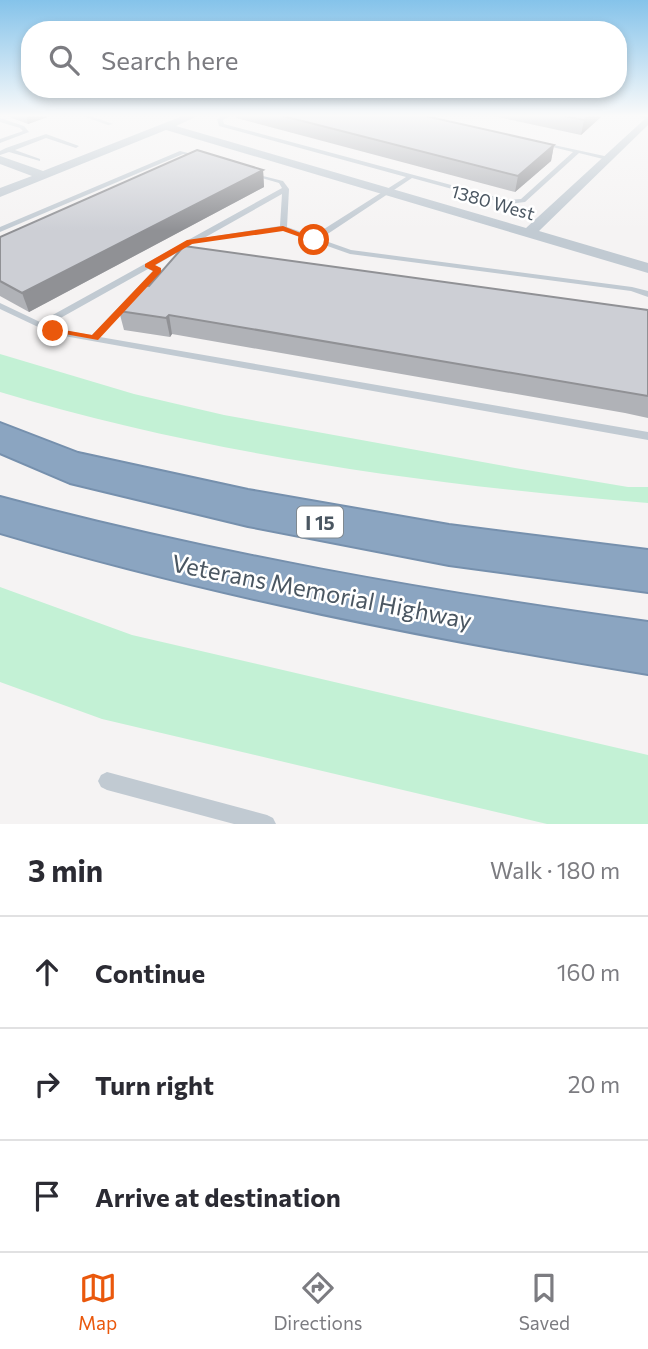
<!DOCTYPE html>
<meta charset="utf-8">
<style>
:root{--surface:#fff;--page:#f7f7f7;--text:#2b2b33;--muted:#7c7c81;--line:#e1e1e2;--accent:#ea580c}
body{margin:0;font-family:Commissioner,sans-serif;background:var(--page);color:var(--text)}
.stop{position:absolute;width:21px;height:21px;margin:-16px;border:5px solid #ea580c;border-radius:50%;background:#fff}
.stop.end{background:#ea580c;border-color:#fff;box-shadow:0 2px 7px #0008}
.list{margin:0;padding:0;list-style:none}
h2{display:flex;justify-content:space-between;align-items:center;height:91px;margin:0;padding:0 28px;font-size:30px}
h2 small{font-size:23px;font-weight:400;color:var(--muted)}
.list li{display:grid;grid-template-columns:46px 1fr auto;gap:21px;align-items:center;box-sizing:border-box;height:112px;padding:0 28px;border-top:2px solid var(--line)}
.list b{display:block;font-size:26px;white-space:nowrap}
.list em{font-size:23px;font-style:normal;color:var(--muted)}
.icon{flex:none;width:38px;height:38px;fill:none;stroke:currentColor;stroke-width:2;stroke-linecap:round;stroke-linejoin:round}
.map{position:relative;flex:none;width:648px;height:824px;overflow:hidden}
.search{position:absolute;background:var(--surface);box-shadow:0 4px 10px #0003;left:21px;right:21px;top:21px;height:77px;display:flex;align-items:center;gap:18px;box-sizing:border-box;padding:0 24px;border-radius:28px;color:var(--muted);font-size:26px}
.sheet{height:427px;background:var(--surface)}
nav{display:flex;justify-content:space-around;align-items:center;box-sizing:border-box;height:98px;border-top:2px solid var(--line);background:var(--surface);font-size:19px;color:var(--muted)}
nav a{display:grid;justify-items:center;gap:4px}
nav .on{color:var(--accent)}
.map>svg:first-child{display:block}
.green{fill:#c3f1d5}
.lines{fill:none;stroke-linecap:round;stroke-linejoin:round}
.motorway-casing{stroke:#7690ad;stroke-width:4}
.service{fill:#c1cad2;fill-rule:evenodd}
.minor{fill:#c1cad2;fill-rule:evenodd}
.motorway{fill:#8ba5c1;fill-rule:evenodd}
.wall{fill:#b0b2b7}
.shaded-wall{fill:#909195}
.building{fill:#cdcfd5;stroke:#909195;stroke-width:2}
.route{fill:#ea580c}
.labels{text-anchor:middle;dominant-baseline:central;stroke-width:5;stroke-linejoin:round;paint-order:stroke}
.far-street-label{font-size:18px;fill:#4a5661;stroke:#fff}
.shield{fill:#fff;stroke:#808990;stroke-width:2}
.shield-label{font-size:19px;font-weight:bold;fill:#4a5661}
.near-street-label{font-size:24px;fill:#4a5661;stroke:#fff}
</style>
<div class="map">
<svg width="648" height="824" viewBox="0 0 648 824">
<rect width="100%" height="100%" fill="#f5f3f3"/>
<!-- green -->
<g class="green">
<path d="M0,354L134,394L224,415L515,468L628,487H648V503C430,485 210,455 0,392Z"/>
<polygon points="0,587 132,635 648,755 648,824 547,824 102,719 0,682"/>
</g>
<g class="lines">
<!-- motorway casing -->
<g class="motorway-casing">
<g id="motorway">
<polygon points="0,423 78,453 248,490 449,525 648,550 648,592 449,565 248,526 70,483 0,453"/>
<path d="M0,497C213,554 429,592 648,622V674C429,639 213,596 0,533Z"/>
</g>
</g>
<!-- service -->
<g class="service">
<polygon points="80,115 88,115 113,124 108,125"/>
<path d="M224,115H232L223,120L224,124L507,200L521,199L573,152L540,144V142L609,157L610,158L607,160L579,153L525,202L507,204L412,178L320,239L351,250L632,287L648,291V297L631,291L350,254L282,230L194,243L154,266L162,270L100,337L648,432V440L53,334L0,309V303L40,322L282,188L279,183L251,175V173L283,181L289,189L287,227L313,236L406,177L219,126L217,119ZM282,194L280,226L204,238ZM148,269L153,271L92,335L55,329L48,325Z"/>
<polygon points="637,115 648,115 648,119 637,116"/>
<polygon points="0,118 24,126 29,132 0,143 0,139 23,131 20,128 0,122"/>
<polygon points="46,134 79,146 76,148 46,138 15,150 40,159 40,161 9,152 0,155 0,151 6,148"/>
<polygon points="180,151 204,157 201,159 183,154 0,232 0,227"/>
<polygon points="107,772 267,815 273,818 276,824 234,824 107,790 101,787 98,781 101,775"/>
</g>
<!-- minor -->
<polygon class="minor" points="185,115 200,115 176,126 526,228 648,116 648,125 539,231 648,263 648,273 166,130 0,197 0,188 32,176 0,164 0,156 43,171"/>
<!-- motorway -->
<use href="#motorway" class="motorway"/>
</g>
<!-- wall -->
<g class="wall">
<polygon points="4,115 53,115 28,124"/>
<polygon points="235,115 421,115 554,145 551,161 515,192 236,118"/>
<polygon points="489,115 603,115 581,135"/>
<polygon points="263,170 264,187 29,312 0,296 0,237"/>
<polygon points="149,286 648,310 648,418 625,413 172,334 170,337 124,330 119,311"/>
</g>
<!-- shaded-wall -->
<g class="shaded-wall">
<polygon points="26,115 53,115 28,124"/>
<polygon points="590,115 603,115 581,135 584,120"/>
<polygon points="554,145 551,161 515,192 518,176"/>
<polygon points="263,170 264,187 29,312 22,293"/>
<polygon points="169,315 172,334 170,337 166,318"/>
</g>
<!-- building -->
<g class="building">
<polygon points="279,115 421,115 554,145 518,176"/>
<polygon points="560,115 590,115 584,120"/>
<polygon points="197,150 263,170 22,293 0,281 0,237"/>
<polygon points="184,246 648,310 648,396 169,315 166,318 119,311 142,285 149,286"/>
</g>
<!-- sky -->
<linearGradient id="sky" x2="0" y2="1"><stop stop-color="#85c3ea"/><stop offset="0.5" stop-color="#fafafa"/><stop offset="1" stop-color="#fafafa" stop-opacity="0"/></linearGradient>
<rect width="648" height="231" fill="url(#sky)"/>
<!-- route -->
<polygon class="route" points="283,226 318,240 314,242 283,231 192,244 155,265 161,268 161,272 98,340 48,331 53,328 92,335 153,271 145,267 145,264 187,240"/>
<g class="labels">
<!-- far-street labels -->
<g class="far-street-label">
<text transform="translate(493 202) rotate(16)">1380 West</text>
</g>
<!-- shield labels -->
<rect class="shield" x="297" y="506.5" width="46" height="31" rx="5"/>
<g class="shield-label">
<text x="320" y="522">I 15</text>
</g>
<!-- near-street labels -->
<g class="near-street-label">
<text transform="translate(322 591) rotate(11)">Veterans Memorial Highway</text>
</g>
</g>
</svg>
<div class="stop" style="left:314px;top:240px"></div>
<div class="stop end" style="left:53px;top:331px"></div>
<div class="search"><svg class="icon" aria-label="search" viewBox="0 0 24 24"><circle cx="10" cy="10" r="6"/><path d="M15 15l6 6"/></svg>Search here</div>
</div>
<section class="sheet">
<h2>3 min<small>Walk · 180 m</small></h2>
<ul class="list">
<li><svg class="icon" aria-label="ahead" viewBox="0 0 24 24"><path d="M12 20V5M6 11l6-6 6 6"/></svg><div><b>Continue</b></div><em>160 m</em></li>
<li><svg class="icon" aria-label="right" viewBox="0 0 24 24"><path d="M7 20v-9h11M14 6l5 5-5 5"/></svg><div><b>Turn right</b></div><em>20 m</em></li>
<li><svg class="icon" aria-label="arrive" viewBox="0 0 24 24"><path d="M6 21V4h12l-3 4 3 4H6"/></svg><div><b>Arrive at destination</b></div></li>
</ul>
</section>
<nav>
<a class="on"><svg class="icon" aria-label="map" viewBox="0 0 24 24"><path d="M3 6l6-2 6 2 6-2v14l-6 2-6-2-6 2zM9 4v14M15 6v14"/></svg>Map</a>
<a><svg class="icon" aria-label="directions" viewBox="0 0 24 24"><path d="M12 3l9 9-9 9-9-9zM9 14v-3h6M13 9l2 2-2 2"/></svg>Directions</a>
<a><svg class="icon" aria-label="saved" viewBox="0 0 24 24"><path d="M7 4h10v16l-5-4-5 4z"/></svg>Saved</a>
</nav>
